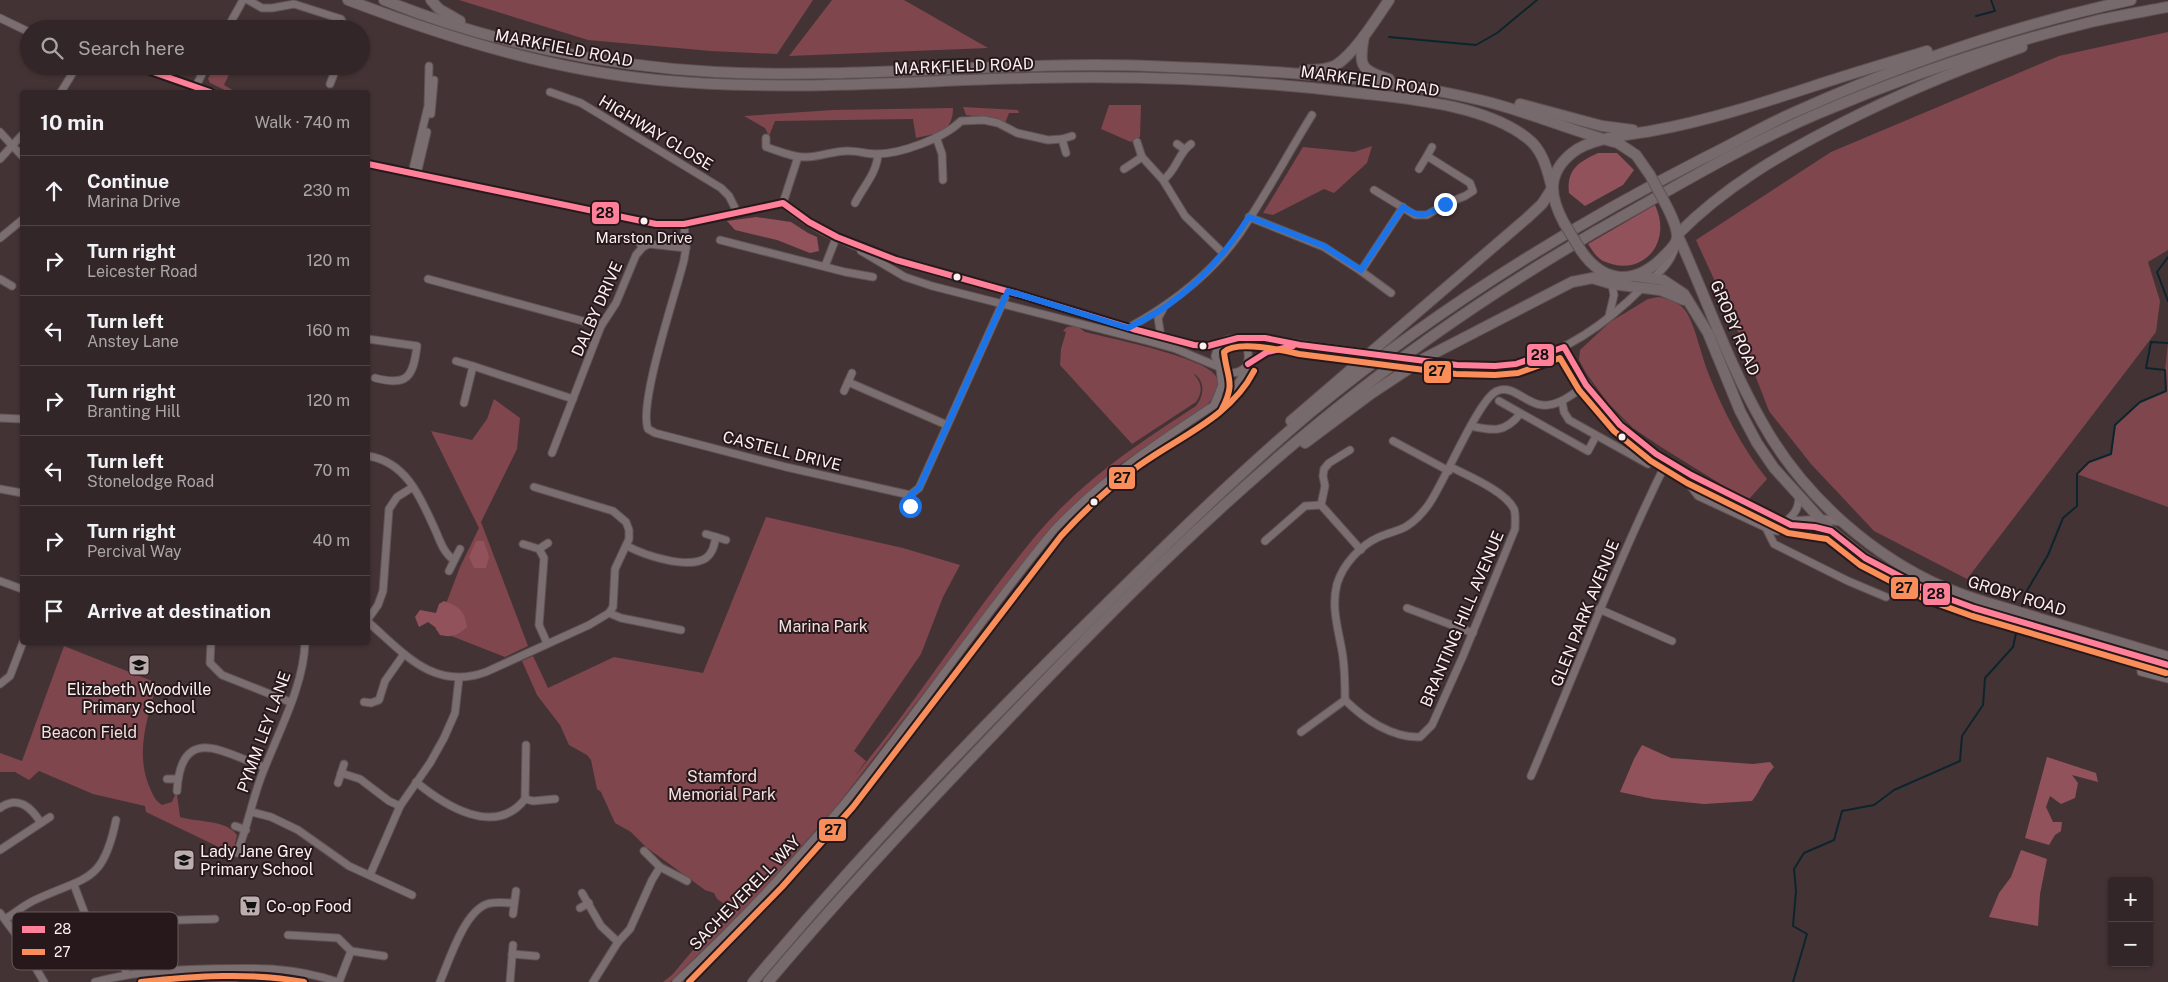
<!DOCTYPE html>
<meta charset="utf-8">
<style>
:root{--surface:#332628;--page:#3b2e30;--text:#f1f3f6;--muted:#a9a5a8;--line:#4e4345}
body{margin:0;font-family:"Public Sans",sans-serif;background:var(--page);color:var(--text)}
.controls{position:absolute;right:15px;bottom:15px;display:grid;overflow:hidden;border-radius:5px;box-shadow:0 1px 4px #0004}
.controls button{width:45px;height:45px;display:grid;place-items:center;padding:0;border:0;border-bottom:1px solid var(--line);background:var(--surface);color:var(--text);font:25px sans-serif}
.stop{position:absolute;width:15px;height:15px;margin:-11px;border:4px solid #1a73e8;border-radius:50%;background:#fff}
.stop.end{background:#1a73e8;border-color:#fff;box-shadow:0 1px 5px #0008}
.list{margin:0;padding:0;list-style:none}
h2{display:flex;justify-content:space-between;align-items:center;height:65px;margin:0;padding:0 20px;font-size:21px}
h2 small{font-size:16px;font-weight:400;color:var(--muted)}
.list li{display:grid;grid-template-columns:32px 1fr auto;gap:15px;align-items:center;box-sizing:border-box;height:70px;padding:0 20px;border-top:1px solid var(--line)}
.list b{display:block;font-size:19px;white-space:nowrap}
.list p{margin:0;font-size:16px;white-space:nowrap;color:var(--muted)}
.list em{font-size:16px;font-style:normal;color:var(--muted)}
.icon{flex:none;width:28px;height:28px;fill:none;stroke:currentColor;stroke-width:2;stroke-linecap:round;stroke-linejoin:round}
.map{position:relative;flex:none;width:2168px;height:982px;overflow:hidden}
.search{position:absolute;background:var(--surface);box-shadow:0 1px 4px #0004;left:20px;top:20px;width:350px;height:55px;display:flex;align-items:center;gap:12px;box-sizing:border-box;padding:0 18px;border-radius:28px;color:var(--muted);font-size:19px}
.panel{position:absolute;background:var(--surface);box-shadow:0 1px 4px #0004;left:20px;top:90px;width:350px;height:555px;border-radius:5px}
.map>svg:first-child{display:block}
.green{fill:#7f464e}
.forest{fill:#91525b}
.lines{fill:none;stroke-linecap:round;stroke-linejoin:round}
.stream{stroke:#0c252c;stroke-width:2}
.minor-casing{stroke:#605354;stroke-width:9}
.highway-casing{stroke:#605354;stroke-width:12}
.minor{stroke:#7b6e70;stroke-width:7}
.highway{stroke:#776a6c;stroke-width:10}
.minor-bridge-casing{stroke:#605354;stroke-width:9;stroke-linecap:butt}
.highway-bridge-casing{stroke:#605354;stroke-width:12;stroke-linecap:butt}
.minor-bridge{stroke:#7b6e70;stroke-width:7}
.highway-bridge{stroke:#776a6c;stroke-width:10}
.bus-1-casing{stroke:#27191b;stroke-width:10}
.bus-2-casing{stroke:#27191b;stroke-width:10}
.bus-1{stroke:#ff8098;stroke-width:6}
.bus-2{stroke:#fa8e5a;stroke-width:6}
.route{stroke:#1a73e8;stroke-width:6}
.bus-dot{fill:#fcf0f1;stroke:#27191b;stroke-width:2}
.labels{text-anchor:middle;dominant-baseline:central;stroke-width:4;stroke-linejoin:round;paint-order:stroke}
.bus-label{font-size:15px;fill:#fcf0f1;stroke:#27191b}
.street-label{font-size:16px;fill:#fcf0f1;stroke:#27191b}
.park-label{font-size:16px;fill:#f4dee0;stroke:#27191b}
.poi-label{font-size:16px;fill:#fcf0f1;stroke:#27191b;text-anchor:start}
.key{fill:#27191b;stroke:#675a5b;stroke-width:1}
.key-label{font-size:14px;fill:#fcf0f1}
.line-badge{stroke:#27191b;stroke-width:2}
.pale-badge-label{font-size:14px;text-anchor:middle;font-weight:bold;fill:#111}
</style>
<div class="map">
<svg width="2168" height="982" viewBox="0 0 2168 982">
<rect width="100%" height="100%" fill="#443335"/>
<!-- green -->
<g class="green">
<polygon points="459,0 813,0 777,54 711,51 588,40"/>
<polygon points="832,0 904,0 988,48 789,56"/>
<polygon points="2168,32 2168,250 2148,262 2160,301 2156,332 1967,579 1874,531 1811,464 1769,411 1740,336 1696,240 1831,152 2059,56"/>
<polygon points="214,66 230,66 241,72 239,74 231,70 224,85 236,92 229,92 210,83 208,79"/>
<polygon points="1109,105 1141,105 1140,137 1131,142 1101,129"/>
<polygon points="963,107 1018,110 1019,113 1009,113 1005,123 994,119 966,115"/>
<path d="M953,108C953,132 938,133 916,138L913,119L775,121L769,136L765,128L744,116L833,110Z"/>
<polygon points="1372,146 1367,163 1334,193 1324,189 1273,215 1263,213 1303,147 1354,152"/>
<path d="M1658,297C1670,299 1681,303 1687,313C1697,331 1701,356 1709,375C1723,411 1743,449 1767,479L1749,499L1727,488L1661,447L1633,428L1608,403L1586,373L1579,360L1580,350L1610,322L1648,299Z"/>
<path d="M1077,326L1085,332C1109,338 1203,357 1215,375C1223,386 1214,398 1206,406L1116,467L1052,526L836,807L757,897L670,982H663L672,975L693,950L695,951L742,904L735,911L717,899L714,893L705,890L646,847L631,832L615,823L601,792L597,789L591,760L587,755L569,745L560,725L537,695L522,661L533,656L548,688L614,657L703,673L766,517L903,548L960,565L943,597L921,654L854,751L866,761L854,777C905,716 949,649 997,585C1017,559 1037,532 1060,509C1101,468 1148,437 1196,406C1205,395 1205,380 1193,373C1201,382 1204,390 1196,402L1132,444L1060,365L1061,349L1066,332L1063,331L1067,327Z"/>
<polygon points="2168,343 2168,507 2077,474 2089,462 2111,454 2115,425 2140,402 2166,391 2165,370"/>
<polygon points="494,399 520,418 517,449 481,522 528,646 505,657 436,630 460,567 479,528 431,431 472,440 487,419"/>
<path d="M64,646L157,683C148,717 135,751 149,786C153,794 154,800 162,805L172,802L175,795H177L180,817C199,823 225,819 237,835L234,848L229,852L146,812L145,806L93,794L39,771L29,780L15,772H0V753L22,761Z"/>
<polygon points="213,977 248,977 237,982 194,982 193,979"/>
</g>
<!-- forest -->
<g class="forest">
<path d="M1598,153H1617L1634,170L1623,185L1585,206L1569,193C1566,169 1579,162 1598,153Z"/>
<path d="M1655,205C1673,242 1643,279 1603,261C1596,257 1592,250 1588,244Z"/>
<polygon points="756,217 791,222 808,233 817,237 819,251 810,253 777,240 735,230 727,221"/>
<polygon points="476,541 484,541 489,557 486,568 474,568 469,557"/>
<path d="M444,601C459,606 465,611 467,627C459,635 451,638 440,635L435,627L428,622L419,627L415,617L420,610L436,613L439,604Z"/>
<path d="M1642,745L1671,758L1753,764L1770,762L1774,767C1764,777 1761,790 1752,801L1704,804L1653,799L1620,792L1634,759Z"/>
<polygon points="2047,757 2096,773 2098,782 2072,775 2078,783 2075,798 2061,804 2050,796 2046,807 2053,822 2062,822 2061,831 2055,835 2049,845 2025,838"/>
<polygon points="2021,850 2047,859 2040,894 2038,926 1989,917 1999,893 2011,877"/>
</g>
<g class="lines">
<!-- stream -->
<g class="stream">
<polyline points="1976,16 1995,11 1991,0"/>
<polyline points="1389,37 1476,45 1497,33 1537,0"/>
<polyline points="2168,257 2157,272 2168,301"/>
<polyline points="2021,610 2025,594 2048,555 2063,518 2077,506 2077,474 2089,462 2111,454 2115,425 2140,402 2166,391 2165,370 2146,368 2151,342 2168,343"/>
<polyline points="1793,982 1807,934 1793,926 1796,891 1794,869 1804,853 1834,840 1842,811 1874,805 1894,790 1960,761 1962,736 1983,705 1985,678 2013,647 2018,624"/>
</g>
<!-- minor casing -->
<g class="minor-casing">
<g id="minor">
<polyline points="248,0 262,8 272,8 294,4 341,19 346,29"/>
<polyline points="0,18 29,32"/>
<polyline points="227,29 243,0"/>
<polyline points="135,66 210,92"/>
<polyline points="330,84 337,66"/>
<polyline points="196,86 206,66"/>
<polyline points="61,92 77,66"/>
<polyline points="550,92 581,103 721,188 729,196 737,212"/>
<polyline points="431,114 434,80"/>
<polyline points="0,132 22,156"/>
<polyline points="936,137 942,154 943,180"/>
<path d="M766,138V147C779,151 794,158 807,157C821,157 835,150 849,151C858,151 867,154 876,154C901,154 944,138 961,121L984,120L998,123L1017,133L1048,140L1062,139L1072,136"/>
<polyline points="1062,139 1066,153"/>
<polyline points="1137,142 1142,157 1163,180 1185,216 1223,253"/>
<polyline points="1177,144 1184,149"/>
<polyline points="0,159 22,135"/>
<path d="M368,164L656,224H684L783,203C799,217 817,229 837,238C891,263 950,274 1008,291C1055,304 1102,321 1149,334C1173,340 1195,349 1220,344"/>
<polyline points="1124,169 1142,157"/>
<polyline points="1419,169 1427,156"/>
<polyline points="412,173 428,106 429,66"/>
<polyline points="417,174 427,132"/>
<path d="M1163,180C1177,170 1178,153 1191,144"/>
<polyline points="1374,190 1415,215 1427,215 1445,204 1465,196 1473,191 1470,183 1427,156 1432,147"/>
<polyline points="783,203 798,157"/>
<path d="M855,203C863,187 877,173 878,154"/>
<polyline points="1249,217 1324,247 1361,271 1391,293"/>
<path d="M684,224L686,248L684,260C676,293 638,404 648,429L655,433L786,467L910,495"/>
<polyline points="0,238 22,220"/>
<polyline points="720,240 845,272 873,277"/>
<polyline points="638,241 643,247"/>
<polyline points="861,251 905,277 932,286 1144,340 1176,349 1219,367"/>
<polyline points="825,266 836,238"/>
<polyline points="1361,271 1403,207"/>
<polyline points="0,279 12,286"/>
<polyline points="428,279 601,326"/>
<path d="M1651,280C1663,269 1672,261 1676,244"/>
<polyline points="1609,316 1614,295 1611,280"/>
<path d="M1128,328C1170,305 1210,275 1238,236C1265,197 1287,155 1312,115"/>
<polyline points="1161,337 1158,318 1163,309"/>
<path d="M368,339L417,346C413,378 407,386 375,378"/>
<path d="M1238,339C1269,336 1297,345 1328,348"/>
<path d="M1564,347C1615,444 1688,477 1783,522C1798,528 1814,526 1829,531"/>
<polyline points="456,361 473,366"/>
<polyline points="1248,364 1267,352 1298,345"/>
<path d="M1457,365C1476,366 1496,368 1515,364C1564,354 1608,322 1643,287"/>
<polyline points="848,382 947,425"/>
<polyline points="844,391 852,373"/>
<polyline points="1499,401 1588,451 1596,436"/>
<polyline points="1562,401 1564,412 1569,420 1648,464"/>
<polyline points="464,403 473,366 573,399"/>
<polyline points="1214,405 1222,385 1220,369"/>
<polyline points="0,418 22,419"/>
<path d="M1471,426C1493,431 1505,433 1520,414"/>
<polyline points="1393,441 1449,471"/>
<polyline points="1350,450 1329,463 1324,469 1323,476 1325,486 1321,505 1361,550"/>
<polyline points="552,453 601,326 616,303 636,255 643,247 649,244 686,248"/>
<path d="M368,456C408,462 422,501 437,534C441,544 445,554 454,560"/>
<path d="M1451,467C1468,476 1505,491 1514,509C1516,514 1515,523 1515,529L1463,656L1432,725L1420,737C1392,738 1364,719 1345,700C1345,684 1345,667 1342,651C1338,628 1331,607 1337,584C1343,564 1361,545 1379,537C1388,533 1399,531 1407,526C1415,521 1424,511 1429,504C1444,483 1479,398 1497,391C1513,384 1526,404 1542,405C1558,407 1574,393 1586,385"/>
<path d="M1691,475L1689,480V484L1698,496L1771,530L1778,531C1788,516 1798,517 1799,497"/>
<polyline points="0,489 22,493"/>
<polyline points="910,495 919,488 1008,291"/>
<polyline points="910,495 910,505"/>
<polyline points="1786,521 1826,519 1840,522"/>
<polyline points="1766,528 1774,544 1848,581 1886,597"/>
<polyline points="706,534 726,540"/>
<polyline points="1265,541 1305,506 1321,505"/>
<polyline points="523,544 539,549 544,558 539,625 547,643"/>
<path d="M627,546C644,555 688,570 706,558C713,553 714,545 716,537"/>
<polyline points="539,549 548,543"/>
<polyline points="449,571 460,549"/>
<polyline points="0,581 22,589"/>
<polyline points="1407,608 1473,633"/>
<polyline points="1599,609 1672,641"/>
<polyline points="609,613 621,618 681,630"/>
<polyline points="368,619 378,605 383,591 389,509 397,497 413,487"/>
<path d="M368,622C404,653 433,691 486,672L589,625L609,613L613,607L615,569L629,539V530L626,522L613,511L534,487"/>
<polyline points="211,642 210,663 222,675 290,702"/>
<polyline points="2142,657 2141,672 2168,679"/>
<polyline points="0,684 10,676 23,642"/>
<polyline points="364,702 371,703 379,700 385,681 404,654"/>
<polyline points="1301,732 1345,700"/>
<polyline points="341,773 360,779 389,801 400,806"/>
<path d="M1531,776C1576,671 1616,564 1667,461"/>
<polyline points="167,779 178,779"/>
<path d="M416,782C444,805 495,838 525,799L526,745"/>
<polyline points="338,783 344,764"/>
<path d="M177,791C181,723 222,752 264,767"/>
<polyline points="525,799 533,801 555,799"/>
<path d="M0,808C18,795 31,807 41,823"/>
<polyline points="252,812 271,817 298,830 349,866 412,895"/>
<polyline points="235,826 246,830"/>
<polyline points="0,850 50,817"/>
<polyline points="644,851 660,867 687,881"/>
<path d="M237,853C247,828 251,805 260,780C275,738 304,688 305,642"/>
<polyline points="370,875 400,806 430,763 444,738 455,713 459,678"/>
<polyline points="74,885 94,938"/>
<polyline points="582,893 601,926 618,942"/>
<polyline points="580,908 589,903"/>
<polyline points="0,913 17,936 44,982"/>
<polyline points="513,914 516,891"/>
<path d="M5,919C15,913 24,905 35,900C86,876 103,884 116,820"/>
<polyline points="288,935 338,938 351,951 339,982"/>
<polyline points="85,944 98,937"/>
<polyline points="351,951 384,956"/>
<polyline points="512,954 536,956"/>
<path d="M126,974C113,912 173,921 215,919"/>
<path d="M95,982C132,972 168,970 206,969C254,968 291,966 338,982"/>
<path d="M440,982C449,961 464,912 487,904C495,901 505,903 514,903"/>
<polyline points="510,982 513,945"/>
<polyline points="593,982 618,942 630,929 652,880 660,867"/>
<path d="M676,982C745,917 810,848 868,774C931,693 989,609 1054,530C1104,477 1164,438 1225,398C1279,345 1223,319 1215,356C1218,373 1233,378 1246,367"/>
</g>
</g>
<!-- highway casing -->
<g class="highway-casing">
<g id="highway">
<path d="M348,0C448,38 551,70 658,80C782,92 906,81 1030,78C1140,75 1249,80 1358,93C1410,99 1485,105 1527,138C1543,150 1547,169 1552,188"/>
<path d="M384,0C488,42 603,66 715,72C859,79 1004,61 1149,66C1256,70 1375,75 1480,100C1527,111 1571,131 1618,143L1636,155L1650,175"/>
<polyline points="431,0 439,9 460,21"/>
<path d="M1364,36C1359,65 1359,70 1389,79"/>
<path d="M1304,70C1314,70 1327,70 1336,65C1355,53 1376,19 1389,0"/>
<polyline points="1520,104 1602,126 1633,130"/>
<path d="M1564,223C1550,197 1546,174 1572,153C1589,138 1629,135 1651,131C1712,120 1768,101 1826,82C1860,71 1894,61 1927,51"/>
<path d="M1677,235C1724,187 1781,154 1840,124C1899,94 1959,69 2022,47"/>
<path d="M1678,236C1706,297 1728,363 1762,422C1799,489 1861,547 1930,581C1965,598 2001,606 2038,618C2081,631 2124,644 2168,657"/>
<path d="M1580,249C1603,284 1635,286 1664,256C1669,251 1676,245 1677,238C1678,227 1669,211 1664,201"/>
<polyline points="1635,276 1663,280 1684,294 1708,333 1740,411 1757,443 1774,468 1831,531 1865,558 1904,580 1952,601 2168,665"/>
<polyline points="1595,279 1612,284 1660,290 1684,300"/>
<polyline points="1291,421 1527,218 1542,204 1551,190"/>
<polyline points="1305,443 1372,393 1425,358 1572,282 1608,275"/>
<path d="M753,982C853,863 960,749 1071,639C1149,562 1226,484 1310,413C1430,314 1563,230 1702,159C1733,144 1763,126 1795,112C1902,64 2015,25 2131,0"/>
<path d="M768,982C845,891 927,804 1010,717C1114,608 1222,500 1341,405C1434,330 1534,265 1639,207C1697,174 1756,140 1817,114C1906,76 1997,45 2091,22C2116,16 2142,12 2168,7"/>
</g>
</g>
<!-- minor -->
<use href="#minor" class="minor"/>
<!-- highway -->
<use href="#highway" class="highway"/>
<!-- minor-bridge casing -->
<g class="minor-bridge-casing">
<polyline id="minor-bridge" points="1328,348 1457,365"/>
</g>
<!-- highway-bridge casing -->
<g class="highway-bridge-casing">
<g id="highway-bridge">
<polyline points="1650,175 1664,201"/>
<polyline points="1564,223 1580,249"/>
</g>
</g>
<!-- minor-bridge -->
<use href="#minor-bridge" class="minor-bridge"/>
<!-- highway-bridge -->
<use href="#highway-bridge" class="highway-bridge"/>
<!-- bus-1 casing -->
<g class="bus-1-casing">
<g id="bus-1">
<polyline points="136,66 210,92"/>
<polyline points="368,164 656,224 684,224 783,203 809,222 837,237 896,260 1018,294 1133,329 1194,345 1208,346 1238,338 1265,338 1300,345 1457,365 1495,366 1516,364 1564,347 1586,385 1620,425 1656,454 1691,475 1791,525 1815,527 1831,531 1865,558 1928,591 1974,608 2168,665"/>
<polyline points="1248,364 1267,352 1293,346"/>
</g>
</g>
<!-- bus-2 casing -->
<g class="bus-2-casing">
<g id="bus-2">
<path d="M1222,409C1236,382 1227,379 1224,352C1236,340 1283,350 1299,354L1456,374L1495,375L1518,373L1560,358L1579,390L1614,431L1651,461L1687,483L1788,533L1827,539L1860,565L1925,599L1972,616L2166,673"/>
<path d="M141,982C194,976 252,972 304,982"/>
<path d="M689,982L782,887L853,807L1061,536C1084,511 1109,487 1137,467C1178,437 1230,418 1254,371"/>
</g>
</g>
<!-- bus-1 -->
<use href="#bus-1" class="bus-1"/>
<!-- bus-2 -->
<use href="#bus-2" class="bus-2"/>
</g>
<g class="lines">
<!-- route -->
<path class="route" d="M910,506V495L919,488L1008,291L1128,328C1141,321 1156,314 1168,305C1200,282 1228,250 1249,217L1324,246L1361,270L1403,207C1422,220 1427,215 1445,204"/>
</g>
<!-- icons -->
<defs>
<g id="school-square" transform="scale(1.125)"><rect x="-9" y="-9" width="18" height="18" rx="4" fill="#bcaeaf" stroke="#27191b"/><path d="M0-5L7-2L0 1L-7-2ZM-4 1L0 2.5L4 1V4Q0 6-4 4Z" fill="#111"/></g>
<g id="supermarket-square" transform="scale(1.125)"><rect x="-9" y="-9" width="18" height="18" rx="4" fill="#bcaeaf" stroke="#27191b"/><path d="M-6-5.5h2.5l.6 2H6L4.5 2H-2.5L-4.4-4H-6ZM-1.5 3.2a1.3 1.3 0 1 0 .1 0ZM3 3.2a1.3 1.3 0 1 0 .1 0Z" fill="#111"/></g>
</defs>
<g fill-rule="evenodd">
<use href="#school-square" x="139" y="665"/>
<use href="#school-square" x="184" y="860"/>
<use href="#supermarket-square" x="250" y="906"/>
</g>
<!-- markers -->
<g class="bus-dot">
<circle cx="644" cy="221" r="4.5"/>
<circle cx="957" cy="277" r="4.5"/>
<circle cx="1203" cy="346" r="4.5"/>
<circle cx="1622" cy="437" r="4.5"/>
<circle cx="1094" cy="502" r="4.5"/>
</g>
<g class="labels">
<!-- bus labels -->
<g class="bus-label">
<text x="644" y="237">Marston Drive</text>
</g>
<!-- street labels -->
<g class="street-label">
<text transform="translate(564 48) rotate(11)">MARKFIELD ROAD</text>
<text transform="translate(964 66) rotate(-2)">MARKFIELD ROAD</text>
<text transform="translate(1370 81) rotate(8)">MARKFIELD ROAD</text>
<text transform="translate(656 133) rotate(31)">HIGHWAY CLOSE</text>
<text transform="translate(597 309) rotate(-66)">DALBY DRIVE</text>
<text transform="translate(1735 328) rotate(67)">GROBY ROAD</text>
<text transform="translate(782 451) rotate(14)">CASTELL DRIVE</text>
<text transform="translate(2017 596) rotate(17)">GROBY ROAD</text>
<text transform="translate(1585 613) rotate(-68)">GLEN PARK AVENUE</text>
<text transform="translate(1462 619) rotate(-67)">BRANTING HILL AVENUE</text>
<text transform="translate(264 732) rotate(-70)">PYMM LEY LANE</text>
<text transform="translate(745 893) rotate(-46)">SACHEVERELL WAY</text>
</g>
<!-- park labels -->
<g class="park-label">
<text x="823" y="626">Marina Park</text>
<text x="89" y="732">Beacon Field</text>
<text x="722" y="776">Stamford<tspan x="722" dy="18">Memorial Park</tspan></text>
</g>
<!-- poi labels -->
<g class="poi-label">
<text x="139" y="689" text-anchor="middle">Elizabeth Woodville<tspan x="139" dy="18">Primary School</tspan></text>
<text x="200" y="851">Lady Jane Grey<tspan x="200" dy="18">Primary School</tspan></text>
<text x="266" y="906">Co-op Food</text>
</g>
</g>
<!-- legend -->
<rect x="12" y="912" width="166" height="58" rx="8" class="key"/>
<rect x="22" y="926" width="23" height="7" fill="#ff8098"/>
<rect x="22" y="949" width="23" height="6" fill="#fa8e5a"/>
<g class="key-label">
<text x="54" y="934">28</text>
<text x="54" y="957">27</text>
</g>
<g class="line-badge">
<rect x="591" y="201" width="29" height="24" rx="5" fill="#ff8098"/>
<rect x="1526" y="343" width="29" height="24" rx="5" fill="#ff8098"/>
<rect x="1423" y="360" width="29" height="24" rx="5" fill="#fa8e5a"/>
<rect x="1108" y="466" width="28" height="24" rx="5" fill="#fa8e5a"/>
<rect x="1890" y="576" width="29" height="24" rx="5" fill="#fa8e5a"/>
<rect x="1922" y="582" width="29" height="24" rx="5" fill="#ff8098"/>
<rect x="818" y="818" width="29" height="24" rx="5" fill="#fa8e5a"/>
</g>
<g class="pale-badge-label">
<text x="605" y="218">28</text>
<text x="1540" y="360">28</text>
<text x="1437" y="376">27</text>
<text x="1122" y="483">27</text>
<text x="1904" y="593">27</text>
<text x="1936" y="599">28</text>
<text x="833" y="835">27</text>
</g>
</svg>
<div class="controls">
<button>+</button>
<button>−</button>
</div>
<div class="stop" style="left:910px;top:506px"></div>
<div class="stop end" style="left:1445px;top:204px"></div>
<div class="search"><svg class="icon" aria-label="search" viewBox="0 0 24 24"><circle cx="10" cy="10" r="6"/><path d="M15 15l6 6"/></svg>Search here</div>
<section class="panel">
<h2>10 min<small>Walk · 740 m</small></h2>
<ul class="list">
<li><svg class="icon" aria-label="ahead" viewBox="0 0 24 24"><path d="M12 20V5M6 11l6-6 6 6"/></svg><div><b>Continue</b><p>Marina Drive</p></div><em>230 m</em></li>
<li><svg class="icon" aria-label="right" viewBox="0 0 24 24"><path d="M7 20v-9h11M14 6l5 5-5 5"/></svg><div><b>Turn right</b><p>Leicester Road</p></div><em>120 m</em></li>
<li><svg class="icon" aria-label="left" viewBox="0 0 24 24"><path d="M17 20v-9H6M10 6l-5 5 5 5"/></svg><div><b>Turn left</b><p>Anstey Lane</p></div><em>160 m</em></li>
<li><svg class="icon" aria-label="right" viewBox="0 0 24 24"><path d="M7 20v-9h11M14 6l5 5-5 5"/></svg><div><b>Turn right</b><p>Branting Hill</p></div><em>120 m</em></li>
<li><svg class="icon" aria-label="left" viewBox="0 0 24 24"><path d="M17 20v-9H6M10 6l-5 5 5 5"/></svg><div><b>Turn left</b><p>Stonelodge Road</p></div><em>70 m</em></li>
<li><svg class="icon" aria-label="right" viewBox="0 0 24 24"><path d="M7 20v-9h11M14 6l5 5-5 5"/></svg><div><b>Turn right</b><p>Percival Way</p></div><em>40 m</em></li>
<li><svg class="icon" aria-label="arrive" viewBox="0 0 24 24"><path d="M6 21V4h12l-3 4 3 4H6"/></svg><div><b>Arrive at destination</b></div></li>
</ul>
</section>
</div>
